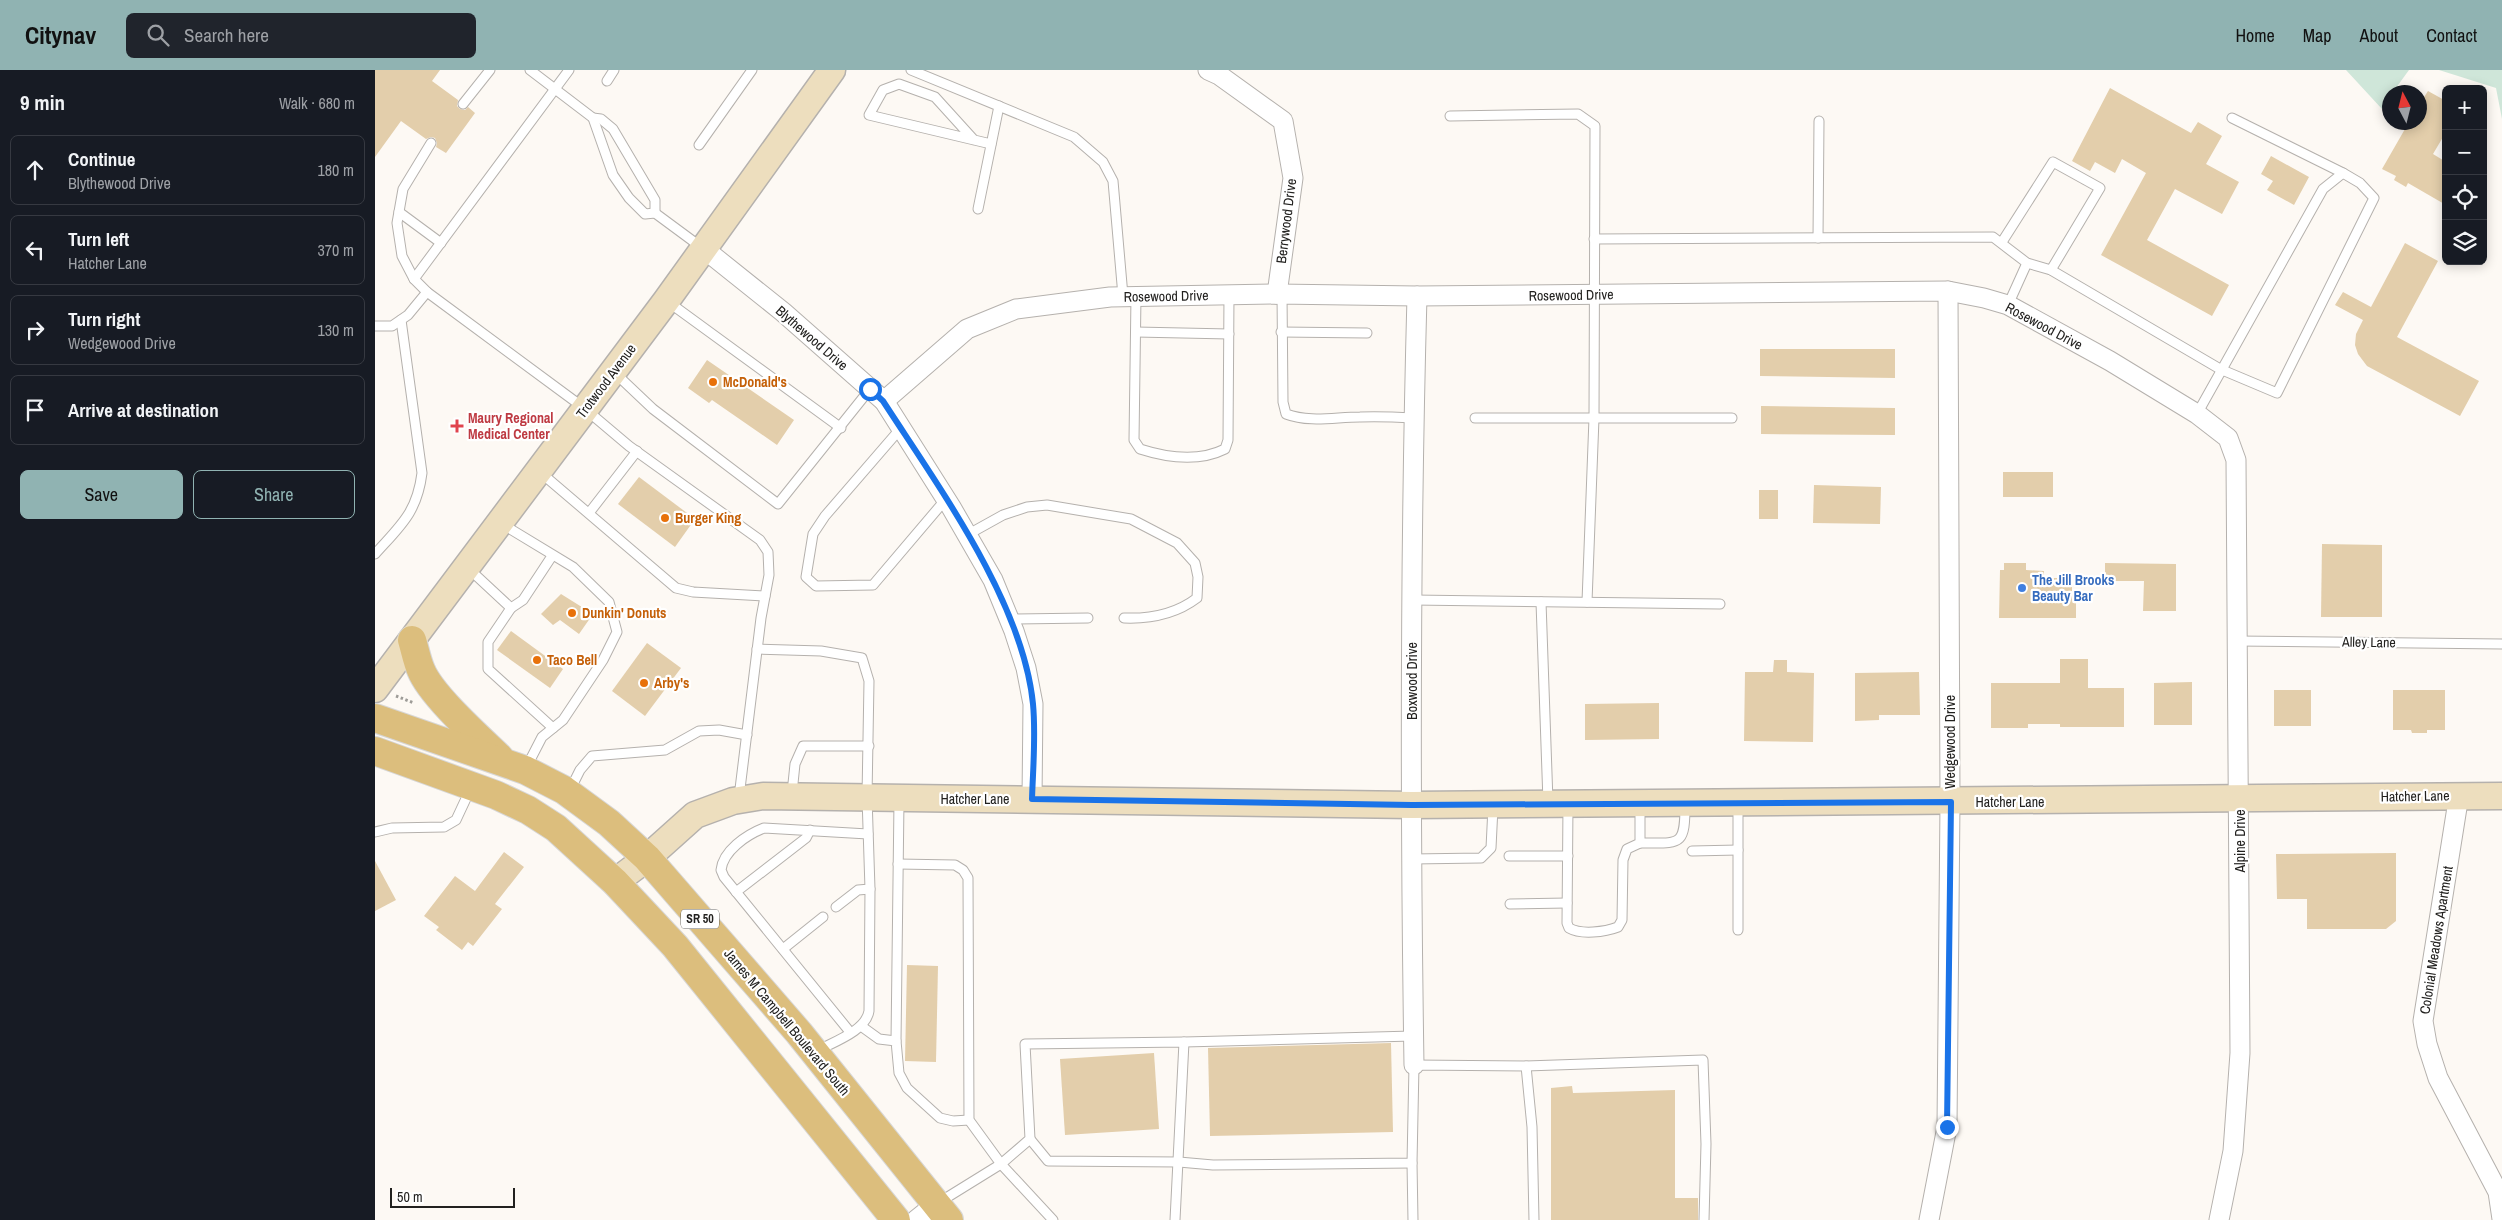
<!DOCTYPE html>
<meta charset="utf-8">
<style>
:root{--surface:#171b24;--page:#20242c;--text:#f1f3f6;--muted:#9ea1a6;--line:#363941;--accent:#90b3b2}
body{margin:0;font-family:"Archivo Narrow",sans-serif;background:var(--page);color:var(--text)}
.controls{position:absolute;right:15px;top:15px;display:grid;overflow:hidden;border-radius:8px;box-shadow:0 2px 12px #0003}
.controls button{width:45px;height:45px;display:grid;place-items:center;padding:0;border:0;border-bottom:1px solid var(--line);background:var(--surface);color:var(--text);font:25px sans-serif}
.compass{position:absolute;left:2007px;top:15px;width:45px;height:45px;border-radius:50%;background:var(--surface);box-shadow:0 2px 12px #0003;rotate:353deg}
.scale{position:absolute;left:15px;bottom:12px;width:125px;box-sizing:border-box;padding-left:5px;border:2px solid #22211f;border-top:0;font-size:14px;line-height:18px;white-space:nowrap;color:#22211f;-webkit-text-stroke:4px #fff;paint-order:stroke}
.stop{position:absolute;width:15px;height:15px;margin:-11px;border:4px solid #1a73e8;border-radius:50%;background:#fff}
.stop.end{background:#1a73e8;border-color:#fff;box-shadow:0 1px 5px #0008}
.list{margin:0;padding:0;list-style:none}
h2{display:flex;justify-content:space-between;align-items:center;height:65px;margin:0;padding:0 20px;font-size:21px}
h2 small{font-size:16px;font-weight:400;color:var(--muted)}
.list li{display:grid;grid-template-columns:32px 1fr auto;gap:15px;align-items:center;box-sizing:border-box;height:70px;margin:0 10px 10px;padding:0 10px;border:1px solid var(--line);border-radius:8px}
.list b{display:block;font-size:19px;white-space:nowrap}
.list p{margin:0;font-size:16px;white-space:nowrap;color:var(--muted)}
.list em{font-size:16px;font-style:normal;color:var(--muted)}
.actions{display:flex;gap:10px;padding:15px 20px}
.actions a{flex:1;padding:11px 0;border:1px solid var(--accent);border-radius:8px;text-align:center;font-size:18px;color:var(--accent)}
.actions .main{background:var(--accent);color:#111}
.icon{flex:none;width:28px;height:28px;fill:none;stroke:currentColor;stroke-width:2;stroke-linecap:round;stroke-linejoin:round}
.map{position:relative;flex:none;width:2127px;height:1150px;overflow:hidden}
header{display:flex;align-items:center;gap:30px;box-sizing:border-box;height:70px;padding:0 25px;background:var(--accent);color:#111}
header strong{font-size:24px}
nav{display:flex;gap:28px;margin-inline-start:auto;font-size:18px}
.search{width:350px;height:45px;background:var(--page);display:flex;align-items:center;gap:12px;box-sizing:border-box;padding:0 18px;border-radius:8px;color:var(--muted);font-size:19px}
main{display:flex}
aside{flex:1;background:var(--surface)}
.map>svg:first-child{display:block}
.green{fill:#cfe6d9}
.building{fill:#e3ceab}
.lines{fill:none;stroke-linecap:round;stroke-linejoin:round}
.lane-casing{stroke:#b5b1ad;stroke-width:11}
.street-casing{stroke:#b5b1ad;stroke-width:21}
.secondary-casing{stroke:#b5b1ad;stroke-width:29}
.primary-casing{stroke:#d7d7d7;stroke-width:30}
.path{stroke:#9e9c98;stroke-width:3;stroke-dasharray:2.5 2.5;stroke-linecap:butt}
.lane{stroke:#fff;stroke-width:9}
.street{stroke:#fff;stroke-width:19}
.secondary{stroke:#eddebe;stroke-width:26}
.primary{stroke:#dcbe7d;stroke-width:28}
.route{stroke:#1a73e8;stroke-width:6}
.food-dot{fill:#e8710a;stroke:#fff;stroke-width:2}
.health-dot{fill:#e0444e;stroke:#fff;stroke-width:2}
.shop-dot{fill:#3f7fe0;stroke:#fff;stroke-width:2}
.labels{text-anchor:middle;dominant-baseline:central;stroke-width:4.5;stroke-linejoin:round;paint-order:stroke}
.shield{fill:#fff;stroke:#646462;stroke-width:1}
.shield-label{font-size:12px;font-weight:bold;fill:#22211f}
.street-label{font-size:14px;fill:#22211f;stroke:#fff}
.food-label{font-size:14px;font-weight:bold;fill:#c56008;stroke:#fff;text-anchor:start}
.health-label{font-size:14px;font-weight:bold;fill:#be3a42;stroke:#fff;text-anchor:start}
.shop-label{font-size:14px;font-weight:bold;fill:#366cbe;stroke:#fff;text-anchor:start}
</style>
<header>
<strong>Citynav</strong>
<div class="search"><svg class="icon" aria-label="search" viewBox="0 0 24 24"><circle cx="10" cy="10" r="6"/><path d="M15 15l6 6"/></svg>Search here</div>
<nav><a>Home</a><a>Map</a><a>About</a><a>Contact</a></nav>
</header>
<main>
<aside>
<h2>9 min<small>Walk · 680 m</small></h2>
<ul class="list">
<li><svg class="icon" aria-label="ahead" viewBox="0 0 24 24"><path d="M12 20V5M6 11l6-6 6 6"/></svg><div><b>Continue</b><p>Blythewood Drive</p></div><em>180 m</em></li>
<li><svg class="icon" aria-label="left" viewBox="0 0 24 24"><path d="M17 20v-9H6M10 6l-5 5 5 5"/></svg><div><b>Turn left</b><p>Hatcher Lane</p></div><em>370 m</em></li>
<li><svg class="icon" aria-label="right" viewBox="0 0 24 24"><path d="M7 20v-9h11M14 6l5 5-5 5"/></svg><div><b>Turn right</b><p>Wedgewood Drive</p></div><em>130 m</em></li>
<li><svg class="icon" aria-label="arrive" viewBox="0 0 24 24"><path d="M6 21V4h12l-3 4 3 4H6"/></svg><div><b>Arrive at destination</b></div></li>
</ul>
<div class="actions"><a class="main">Save</a><a>Share</a></div>
</aside>
<div class="map">
<svg width="2127" height="1150" viewBox="0 0 2127 1150">
<rect width="100%" height="100%" fill="#fdf9f4"/>
<!-- green -->
<g class="green">
<polygon points="1971,0 2034,0 2018,22 2014,22 2014,28 2007,39"/>
<polygon points="2064,0 2127,0 2127,49 2121,18"/>
</g>
<!-- building -->
<g class="building">
<polygon points="0,0 65,0 57,11 83,30 82,36 85,39 90,40 93,37 100,43 71,83 61,77 62,73 60,68 56,67 51,69 26,51 0,87"/>
<polygon points="1735,18 1816,63 1823,52 1847,66 1831,94 1864,112 1847,144 1800,119 1772,170 1854,215 1837,246 1726,185 1771,103 1747,89 1740,103 1720,92 1715,101 1697,91"/>
<polygon points="2053,21 2071,31 2071,62 2058,84 2071,92 2071,135 2033,113 2031,117 2019,110 2021,106 2007,99 2034,52 2044,52 2044,35"/>
<polygon points="1896,86 1934,107 1919,135 1892,120 1898,111 1886,104"/>
<polygon points="2030,173 2063,191 2022,267 2104,311 2085,346 1992,296 1983,284 1980,275 1981,264 1988,250 1960,235 1968,222 1996,237"/>
<polygon points="1385,279 1520,279 1520,308 1385,306"/>
<polygon points="332,290 419,350 402,375 337,330 334,333 313,318"/>
<polygon points="1386,336 1520,338 1520,365 1386,364"/>
<rect x="1628" y="402" width="50" height="25"/>
<polygon points="264,407 320,449 300,477 243,434"/>
<polygon points="1439,415 1506,417 1505,454 1438,453"/>
<rect x="1384" y="420" width="19" height="29"/>
<polygon points="1947,474 2007,475 2007,547 1946,547"/>
<polygon points="1629,493 1651,493 1651,500 1669,501 1669,508 1697,508 1697,524 1701,524 1701,548 1624,548 1625,500 1629,500"/>
<polygon points="1730,493 1801,494 1801,541 1768,541 1769,511 1730,511"/>
<polygon points="186,524 218,544 204,564 185,550 178,555 166,544"/>
<polygon points="136,561 188,599 175,618 122,580"/>
<polygon points="272,573 306,598 270,646 237,621"/>
<polygon points="1685,589 1713,589 1713,618 1749,618 1749,657 1685,657 1685,654 1653,654 1653,658 1616,658 1616,613 1685,613"/>
<polygon points="1399,590 1412,590 1412,602 1439,603 1438,672 1369,671 1370,602 1398,602"/>
<polygon points="1544,602 1545,645 1504,645 1504,650 1480,651 1480,603"/>
<polygon points="1817,612 1817,655 1779,655 1779,613"/>
<rect x="1899" y="620" width="37" height="36"/>
<polygon points="2018,620 2070,620 2070,660 2052,660 2052,663 2037,663 2036,660 2018,660"/>
<polygon points="1284,633 1284,669 1210,670 1210,634"/>
<polygon points="129,782 149,797 120,834 127,839 98,876 93,872 87,880 61,860 64,857 49,846 80,806 100,821"/>
<polygon points="2021,783 2021,851 2011,859 1932,859 1932,829 1902,829 1901,784"/>
<polygon points="0,791 21,830 0,841"/>
<polygon points="532,895 563,896 561,992 530,991"/>
<polygon points="1016,973 1018,1062 835,1066 833,978"/>
<polygon points="779,983 784,1059 690,1065 685,989"/>
<polygon points="1197,1016 1198,1023 1300,1020 1300,1128 1323,1128 1323,1150 1176,1150 1176,1018"/>
</g>
<g class="lines">
<!-- lane casing -->
<g class="lane-casing">
<g id="lane">
<polyline points="155,0 218,48 238,105 254,128 270,144 280,143 326,177"/>
<polyline points="536,0 699,67 728,92 738,111 748,226"/>
<polyline points="232,11 239,0"/>
<polyline points="88,34 115,0"/>
<polyline points="1075,46 1203,44 1220,56 1219,348 1212,532"/>
<polyline points="218,48 226,49 238,59 280,130 280,143"/>
<polyline points="1857,48 1968,103"/>
<polyline points="599,70 560,27 524,14 508,20 494,45 616,74"/>
<polyline points="56,73 28,119 22,153 27,186 39,209 52,222 209,338 254,376 385,470 393,482 394,505 386,548 364,727"/>
<polyline points="324,75 377,0"/>
<polyline points="603,139 624,36"/>
<polyline points="24,142 66,173"/>
<polyline points="1443,168 1444,51"/>
<polyline points="1219,169 1618,167 1652,193 1676,200 1845,299 1902,323 1999,128 1985,113 1968,103 1948,119 1822,344"/>
<polyline points="1627,172 1678,92 1725,118 1676,200"/>
<polyline points="39,209 194,0"/>
<path d="M907,224L908,332L911,344C935,353 960,347 985,347C1003,346 1021,347 1039,348"/>
<path d="M761,226L759,370L765,379C793,388 824,392 850,379L853,370L854,225"/>
<polyline points="292,231 466,358"/>
<polyline points="1633,235 1652,193"/>
<polyline points="0,256 17,256 33,245 52,222"/>
<polyline points="761,262 854,264"/>
<polyline points="906,262 992,263"/>
<polyline points="240,303 278,339 403,434 495,319"/>
<polyline points="1100,348 1357,348"/>
<polyline points="526,358 450,446 438,464 431,507 441,516 498,515 571,429"/>
<polyline points="165,402 301,518 318,522 390,526"/>
<polyline points="214,443 262,381"/>
<polyline points="127,454 198,497 234,532 242,562 228,590 188,650 167,667 151,698"/>
<path d="M592,465L628,445L652,437L672,435L756,449L802,473L820,493L823,507L822,528C801,544 775,549 749,548"/>
<path d="M0,484C25,456 42,443 47,403L26,250"/>
<polyline points="93,498 136,538 113,572 113,599 178,658"/>
<polyline points="1038,530 1345,534"/>
<polyline points="1166,532 1173,732"/>
<polyline points="136,538 148,530 177,486"/>
<polyline points="634,549 713,548"/>
<polyline points="1861,571 2127,574"/>
<path d="M382,579L446,581L487,588L494,611L492,727L495,819L494,941C491,961 458,972 442,981"/>
<polyline points="195,720 205,700 217,686 290,680 324,661 344,660 372,665"/>
<polyline points="417,723 420,694 428,676 494,676"/>
<polyline points="1363,734 1363,860"/>
<path d="M1193,735L1192,853L1194,858C1206,865 1230,862 1243,857L1247,850L1248,790L1252,779L1265,773V735"/>
<polyline points="0,762 17,758 69,757 81,750 95,720"/>
<path d="M1265,773C1306,773 1310,777 1310,734"/>
<polyline points="1317,781 1363,780"/>
<polyline points="1134,786 1193,786"/>
<polyline points="1037,789 1106,788 1116,778 1118,737"/>
<polyline points="523,794 580,795 588,800 593,808 594,1050 626,1094 678,1150"/>
<polyline points="361,822 431,768 435,760"/>
<polyline points="1135,834 1192,833"/>
<polyline points="461,837 483,820 495,819"/>
<polyline points="408,879 448,847"/>
<polyline points="486,956 504,969 521,971 524,1003 532,1018 565,1048 578,1051 594,1050"/>
<path d="M475,962L349,807L346,800C348,781 371,765 389,758L493,764"/>
<polyline points="521,971 524,731"/>
<polyline points="809,972 1038,966"/>
<polyline points="1151,996 1328,990 1331,1074 1329,1150"/>
<polyline points="655,1069 673,1091 804,1092 838,1095 1037,1093 1039,995 1151,996 1157,1057 1159,1150"/>
<polyline points="1037,1093 1038,1150"/>
<polyline points="563,1133 626,1094 655,1069 650,974 809,972 800,1150"/>
</g>
</g>
<!-- street casing -->
<g class="street-casing">
<g id="street">
<polyline points="833,0 844,5 908,51 918,108 902,224"/>
<polyline points="328,178 408,242 509,331 576,437 618,510 639,561 651,598 658,634 657,729"/>
<polyline points="509,331 592,259 641,239 735,227 902,224 1042,226 1573,221 1609,228 1633,235 1735,291 1822,344 1853,368 1861,390 1865,983 1858,1081 1844,1150"/>
<polyline points="2084,725 2048,951 2052,974 2063,1008 2123,1122 2127,1149"/>
<path d="M1039,995C1035,739 1035,482 1042,226"/>
<polyline points="541,1150 561,1134"/>
<polyline points="1554,1150 1572,1057 1575,732 1573,221"/>
</g>
</g>
<!-- secondary casing -->
<g class="secondary-casing">
<g id="secondary">
<polyline points="0,619 291,231 457,0"/>
<polyline points="240,812 272,788 320,745 358,731 388,726 1037,735 2127,726"/>
</g>
</g>
<!-- primary casing -->
<g class="primary-casing">
<g id="primary">
<path d="M37,570C40,580 42,591 46,600C56,625 103,667 124,687"/>
<polyline points="0,648 150,700 189,720 234,753 272,788 424,963 574,1150"/>
<polyline points="0,681 121,725 153,740 181,758 240,812 300,876 521,1150"/>
</g>
</g>
<!-- path -->
<polyline class="path" points="21,626 39,633"/>
<!-- lane -->
<use href="#lane" class="lane"/>
<!-- street -->
<use href="#street" class="street"/>
<!-- secondary -->
<use href="#secondary" class="secondary"/>
<!-- primary -->
<use href="#primary" class="primary"/>
</g>
<g class="lines">
<!-- route -->
<path class="route" d="M495,319L508,331C563,416 648,532 658,634C661,665 658,698 657,729L1037,735L1576,732L1572,1057"/>
</g>
<!-- markers -->
<g class="food-dot">
<circle cx="338" cy="312" r="5"/>
<circle cx="290" cy="448" r="5"/>
<circle cx="197" cy="543" r="5"/>
<circle cx="162" cy="590" r="5"/>
<circle cx="269" cy="613" r="5"/>
</g>
<path class="health-dot" d="M79.5 348.5h5v5h5v5h-5v5h-5v-5h-5v-5h5z"/>
<circle class="shop-dot" cx="1647" cy="518" r="5"/>
<g class="labels">
<!-- shield labels -->
<rect class="shield" x="306" y="839.5" width="38" height="19" rx="4"/>
<g class="shield-label">
<text x="325" y="849">SR 50</text>
</g>
<!-- street labels -->
<g class="street-label">
<text transform="translate(911 151) rotate(-83)">Berrywood Drive</text>
<text transform="translate(1196 225) rotate(-1)">Rosewood Drive</text>
<text transform="translate(791 226) rotate(-1)">Rosewood Drive</text>
<text transform="translate(1669 256) rotate(28)">Rosewood Drive</text>
<text transform="translate(437 268) rotate(41)">Blythewood Drive</text>
<text transform="translate(231 311) rotate(-53)">Trotwood Avenue</text>
<text transform="translate(1994 572) rotate(1)">Alley Lane</text>
<text transform="translate(1037 611) rotate(-90)">Boxwood Drive</text>
<text transform="translate(1575 672) rotate(-90)">Wedgewood Drive</text>
<text transform="translate(2040 726) rotate(-1)">Hatcher Lane</text>
<text x="600" y="729">Hatcher Lane</text>
<text x="1635" y="732">Hatcher Lane</text>
<text transform="translate(1865 771) rotate(-90)">Alpine Drive</text>
<text transform="translate(2061 870) rotate(-81)">Colonial Meadows Apartment</text>
<text transform="translate(412 952) rotate(50)">James M Campbell Boulevard South</text>
</g>
<!-- food labels -->
<g class="food-label">
<text x="348" y="312">McDonald's</text>
<text x="300" y="448">Burger King</text>
<text x="207" y="543">Dunkin' Donuts</text>
<text x="172" y="590">Taco Bell</text>
<text x="279" y="613">Arby's</text>
</g>
<!-- health labels -->
<g class="health-label">
<text x="93" y="348">Maury Regional<tspan x="93" dy="16">Medical Center</tspan></text>
</g>
<!-- shop labels -->
<g class="shop-label">
<text x="1657" y="510">The Jill Brooks<tspan x="1657" dy="16">Beauty Bar</tspan></text>
</g>
</g>
</svg>
<div class="controls">
<button>+</button>
<button>−</button>
<button><svg class="icon" aria-label="locate" viewBox="0 0 24 24"><circle cx="12" cy="12" r="6"/><path d="M12 2v4M12 18v4M2 12h4M18 12h4"/></svg></button>
<button><svg class="icon" aria-label="layers" viewBox="0 0 24 24"><path d="M12 4l9 5-9 5-9-5zM3 14l9 5 9-5"/></svg></button>
</div>
<svg class="compass" viewBox="-18 -18 36 36"><path d="M0-13l5 13h-10z" fill="#e53935"/><path d="M0 13l5-13h-10z" fill="#9ea1a6"/></svg>
<div class="scale">50 m</div>
<div class="stop" style="left:495px;top:319px"></div>
<div class="stop end" style="left:1572px;top:1057px"></div>
</div>
</main>
